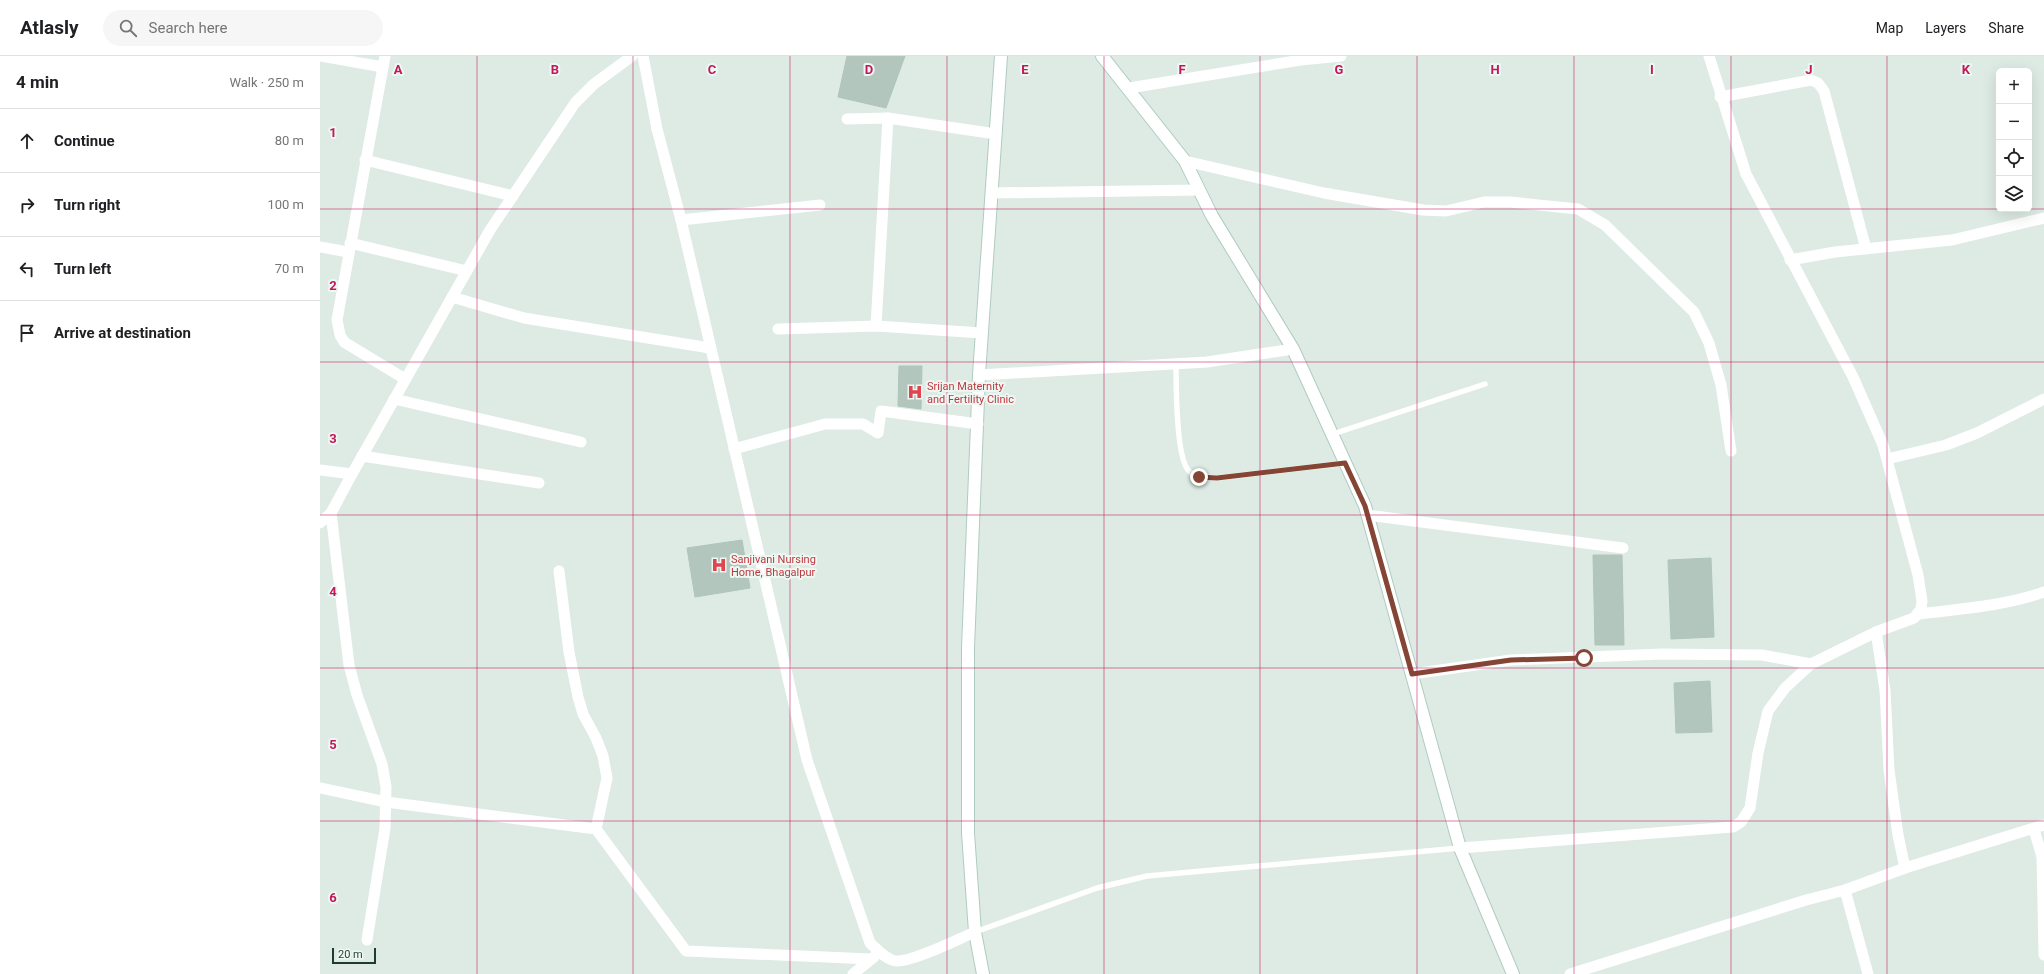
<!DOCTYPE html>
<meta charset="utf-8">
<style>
:root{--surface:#fff;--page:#f6f6f6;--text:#202124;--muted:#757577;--line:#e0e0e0}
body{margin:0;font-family:Roboto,sans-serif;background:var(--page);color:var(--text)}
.controls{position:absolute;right:12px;top:12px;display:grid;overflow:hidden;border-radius:6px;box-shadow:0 4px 16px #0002}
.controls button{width:36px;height:36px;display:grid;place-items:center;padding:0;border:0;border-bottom:1px solid var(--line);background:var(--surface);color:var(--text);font:20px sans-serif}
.scale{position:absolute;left:12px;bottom:10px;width:44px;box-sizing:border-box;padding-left:4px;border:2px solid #1e3c33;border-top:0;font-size:11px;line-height:14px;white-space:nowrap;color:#1e3c33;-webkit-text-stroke:3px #eef7f2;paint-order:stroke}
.stop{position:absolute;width:12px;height:12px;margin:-9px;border:3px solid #844534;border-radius:50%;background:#fff}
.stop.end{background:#844534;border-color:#fff;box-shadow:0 1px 4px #0008}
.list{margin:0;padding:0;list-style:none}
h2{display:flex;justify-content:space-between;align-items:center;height:52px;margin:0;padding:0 16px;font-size:17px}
h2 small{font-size:13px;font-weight:400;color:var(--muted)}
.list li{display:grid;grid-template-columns:26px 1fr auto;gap:12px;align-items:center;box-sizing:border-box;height:64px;padding:0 16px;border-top:1px solid var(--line)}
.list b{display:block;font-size:15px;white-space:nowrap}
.list em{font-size:13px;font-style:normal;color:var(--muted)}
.icon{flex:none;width:22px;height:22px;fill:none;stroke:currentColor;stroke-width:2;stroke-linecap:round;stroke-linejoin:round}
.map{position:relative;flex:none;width:1724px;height:918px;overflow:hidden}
header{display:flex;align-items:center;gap:24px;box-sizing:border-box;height:56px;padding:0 20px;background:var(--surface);border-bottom:1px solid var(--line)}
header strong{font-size:19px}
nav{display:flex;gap:22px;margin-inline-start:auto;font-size:14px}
.search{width:280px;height:36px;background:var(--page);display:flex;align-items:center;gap:10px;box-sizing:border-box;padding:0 14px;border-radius:22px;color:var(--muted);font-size:15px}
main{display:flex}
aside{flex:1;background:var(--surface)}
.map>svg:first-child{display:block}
.building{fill:#b3c6bd;stroke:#afc5bb}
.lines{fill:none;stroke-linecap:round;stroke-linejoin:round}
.secondary-casing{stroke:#b0cbc1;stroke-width:14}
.lane{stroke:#fff;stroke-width:5.5}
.street{stroke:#fff;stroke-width:11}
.secondary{stroke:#fff;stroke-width:12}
.route{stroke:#844534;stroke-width:5}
.grid{fill:none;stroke:#c2185b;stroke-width:1;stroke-opacity:0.55}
.labels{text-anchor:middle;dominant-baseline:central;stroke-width:4;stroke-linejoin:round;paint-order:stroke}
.health-label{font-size:11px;fill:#be3a42;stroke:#eef7f2;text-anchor:start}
.grid-label{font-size:13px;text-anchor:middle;font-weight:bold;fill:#c2185b;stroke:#eef7f2;stroke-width:4;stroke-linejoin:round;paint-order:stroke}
</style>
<header>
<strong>Atlasly</strong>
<div class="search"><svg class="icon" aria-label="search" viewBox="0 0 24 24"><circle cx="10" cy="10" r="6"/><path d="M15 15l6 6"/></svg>Search here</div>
<nav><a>Map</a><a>Layers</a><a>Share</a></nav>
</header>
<main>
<aside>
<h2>4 min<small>Walk · 250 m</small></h2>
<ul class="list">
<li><svg class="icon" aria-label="ahead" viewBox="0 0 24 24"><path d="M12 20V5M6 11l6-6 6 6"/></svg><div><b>Continue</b></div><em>80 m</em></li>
<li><svg class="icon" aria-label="right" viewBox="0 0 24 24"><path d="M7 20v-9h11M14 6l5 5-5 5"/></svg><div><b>Turn right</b></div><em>100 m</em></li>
<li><svg class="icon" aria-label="left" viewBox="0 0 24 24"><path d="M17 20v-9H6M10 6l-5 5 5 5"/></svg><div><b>Turn left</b></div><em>70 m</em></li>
<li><svg class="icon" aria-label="arrive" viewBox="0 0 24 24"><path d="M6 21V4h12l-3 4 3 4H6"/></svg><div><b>Arrive at destination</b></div></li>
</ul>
</aside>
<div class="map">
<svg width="1724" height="918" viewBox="0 0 1724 918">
<rect width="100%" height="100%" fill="#ddebe4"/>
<!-- building -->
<g class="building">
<polygon points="527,0 585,0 566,52 518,41"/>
<polygon points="579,310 602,310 601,353 578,350"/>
<polygon points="422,484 430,532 375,541 367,492"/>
<polygon points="1273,499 1302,499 1304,589 1275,589"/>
<polygon points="1391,502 1394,581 1351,583 1348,504"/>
<polygon points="1390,625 1392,676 1356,677 1354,627"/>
</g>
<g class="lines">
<!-- secondary casing -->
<g class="secondary-casing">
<g id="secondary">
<polyline points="782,0 865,105 892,160 973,293 1045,450 1140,792 1193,918"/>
<polyline points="663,918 655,876 648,777 648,592 659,319 681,0"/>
</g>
</g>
<!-- lane -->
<g class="lane">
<path d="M856,307C856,329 856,399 868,414C875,422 887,421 897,422L1025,407"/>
<polyline points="1013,378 1165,328"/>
<polyline points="655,876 777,832 827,820 1140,792"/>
</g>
<!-- street -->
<g class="street">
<polyline points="0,0 63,11"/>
<polyline points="65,0 17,264 20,279 24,286 85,323"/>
<path d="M323,0L337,73L361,164L487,704L550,887C557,893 566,904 576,905C593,906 638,883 655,876"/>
<polyline points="809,32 981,4 1021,0"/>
<polyline points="1400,41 1491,24 1498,27 1504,35 1546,193"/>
<polyline points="527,63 568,62 676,78"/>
<polyline points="45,104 193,140"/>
<polyline points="865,105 1004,137 1103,154 1126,155 1164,146 1190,146 1258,153 1285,169 1374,256 1389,287 1401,329 1411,395"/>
<polyline points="672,137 879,134"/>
<polyline points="361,164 500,149"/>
<polyline points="30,187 147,215"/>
<polyline points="0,191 28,196"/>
<polyline points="1470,204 1515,196 1632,184 1724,162"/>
<polyline points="132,241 204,262 390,292"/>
<polyline points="556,270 568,62"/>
<polyline points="458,273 556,270 662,277"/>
<polyline points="659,319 887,306 973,293"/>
<polyline points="74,343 261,386"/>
<polyline points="414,393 505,368 543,368 558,377 561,355 658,368"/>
<polyline points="42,400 219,427"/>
<polyline points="1567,403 1626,389 1657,377 1724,343"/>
<polyline points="0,414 32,418 170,174 255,47 274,28 312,0"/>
<polyline points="11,457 29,609 37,639 62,708 66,731 65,772 47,884"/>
<polyline points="1047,459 1303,492"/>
<polyline points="0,467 11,457 32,418"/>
<polyline points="239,515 249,596 258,641 263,658 276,682 283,700 287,722 276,773"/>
<path d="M1598,558C1640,553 1684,550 1724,536"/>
<polyline points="1556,576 1565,634 1569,714 1578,779 1585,812"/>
<polyline points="1092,618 1191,604 1342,598 1442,599 1491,608"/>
<polyline points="0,732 66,746 276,773 366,895 551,903"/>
<polyline points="1714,773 1722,801 1724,899"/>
<polyline points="1140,792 1413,771 1421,766 1430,752 1438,697 1448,655 1465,632 1491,608 1556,576 1594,562 1601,553 1602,545 1598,519 1563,389 1533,321 1426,118 1389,0"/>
<polyline points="1525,834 1548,918"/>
<polyline points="533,918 554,901"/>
<polyline points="1250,918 1486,844 1525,834 1585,812 1724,769"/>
</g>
<!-- secondary -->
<use href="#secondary" class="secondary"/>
</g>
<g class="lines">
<!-- route -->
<polyline class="route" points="879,421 897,422 1025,407 1045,450 1092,618 1191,604 1264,602"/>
</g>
<!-- grid -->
<path class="grid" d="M157,0V918M313,0V918M470,0V918M627,0V918M784,0V918M940,0V918M1097,0V918M1254,0V918M1411,0V918M1567,0V918M0,153H1679M1679,153H1709M1709,153H1724M0,306H1724M0,459H1724M0,612H1724M0,765H1724"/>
<!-- icons -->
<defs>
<g id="hospital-bare" transform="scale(1.2)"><path d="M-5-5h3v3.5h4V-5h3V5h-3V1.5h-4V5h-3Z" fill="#e0444e" stroke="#eef7f2" stroke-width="2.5" paint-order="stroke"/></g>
</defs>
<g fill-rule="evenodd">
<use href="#hospital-bare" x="595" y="336"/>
<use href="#hospital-bare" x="399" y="509"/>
</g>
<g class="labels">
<!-- health labels -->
<g class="health-label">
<text x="607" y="330">Srijan Maternity<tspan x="607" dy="13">and Fertility Clinic</tspan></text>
<text x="411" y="503">Sanjivani Nursing<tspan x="411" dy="13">Home, Bhagalpur</tspan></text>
</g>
</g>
<g class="grid-label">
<text x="78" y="18">A</text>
<text x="235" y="18">B</text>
<text x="392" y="18">C</text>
<text x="549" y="18">D</text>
<text x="705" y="18">E</text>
<text x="862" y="18">F</text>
<text x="1019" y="18">G</text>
<text x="1175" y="18">H</text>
<text x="1332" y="18">I</text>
<text x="1489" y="18">J</text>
<text x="1646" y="18">K</text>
<text x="13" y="81">1</text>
<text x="13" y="234">2</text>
<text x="13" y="387">3</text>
<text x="13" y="540">4</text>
<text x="13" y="693">5</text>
<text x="13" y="846">6</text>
</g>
</svg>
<div class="controls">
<button>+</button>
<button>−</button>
<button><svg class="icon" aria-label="locate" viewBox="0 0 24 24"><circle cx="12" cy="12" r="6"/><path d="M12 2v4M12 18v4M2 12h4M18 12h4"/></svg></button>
<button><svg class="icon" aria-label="layers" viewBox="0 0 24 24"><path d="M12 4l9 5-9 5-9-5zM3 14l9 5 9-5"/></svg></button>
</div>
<div class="scale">20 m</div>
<div class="stop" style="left:1264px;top:602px"></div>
<div class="stop end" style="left:879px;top:421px"></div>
</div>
</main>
